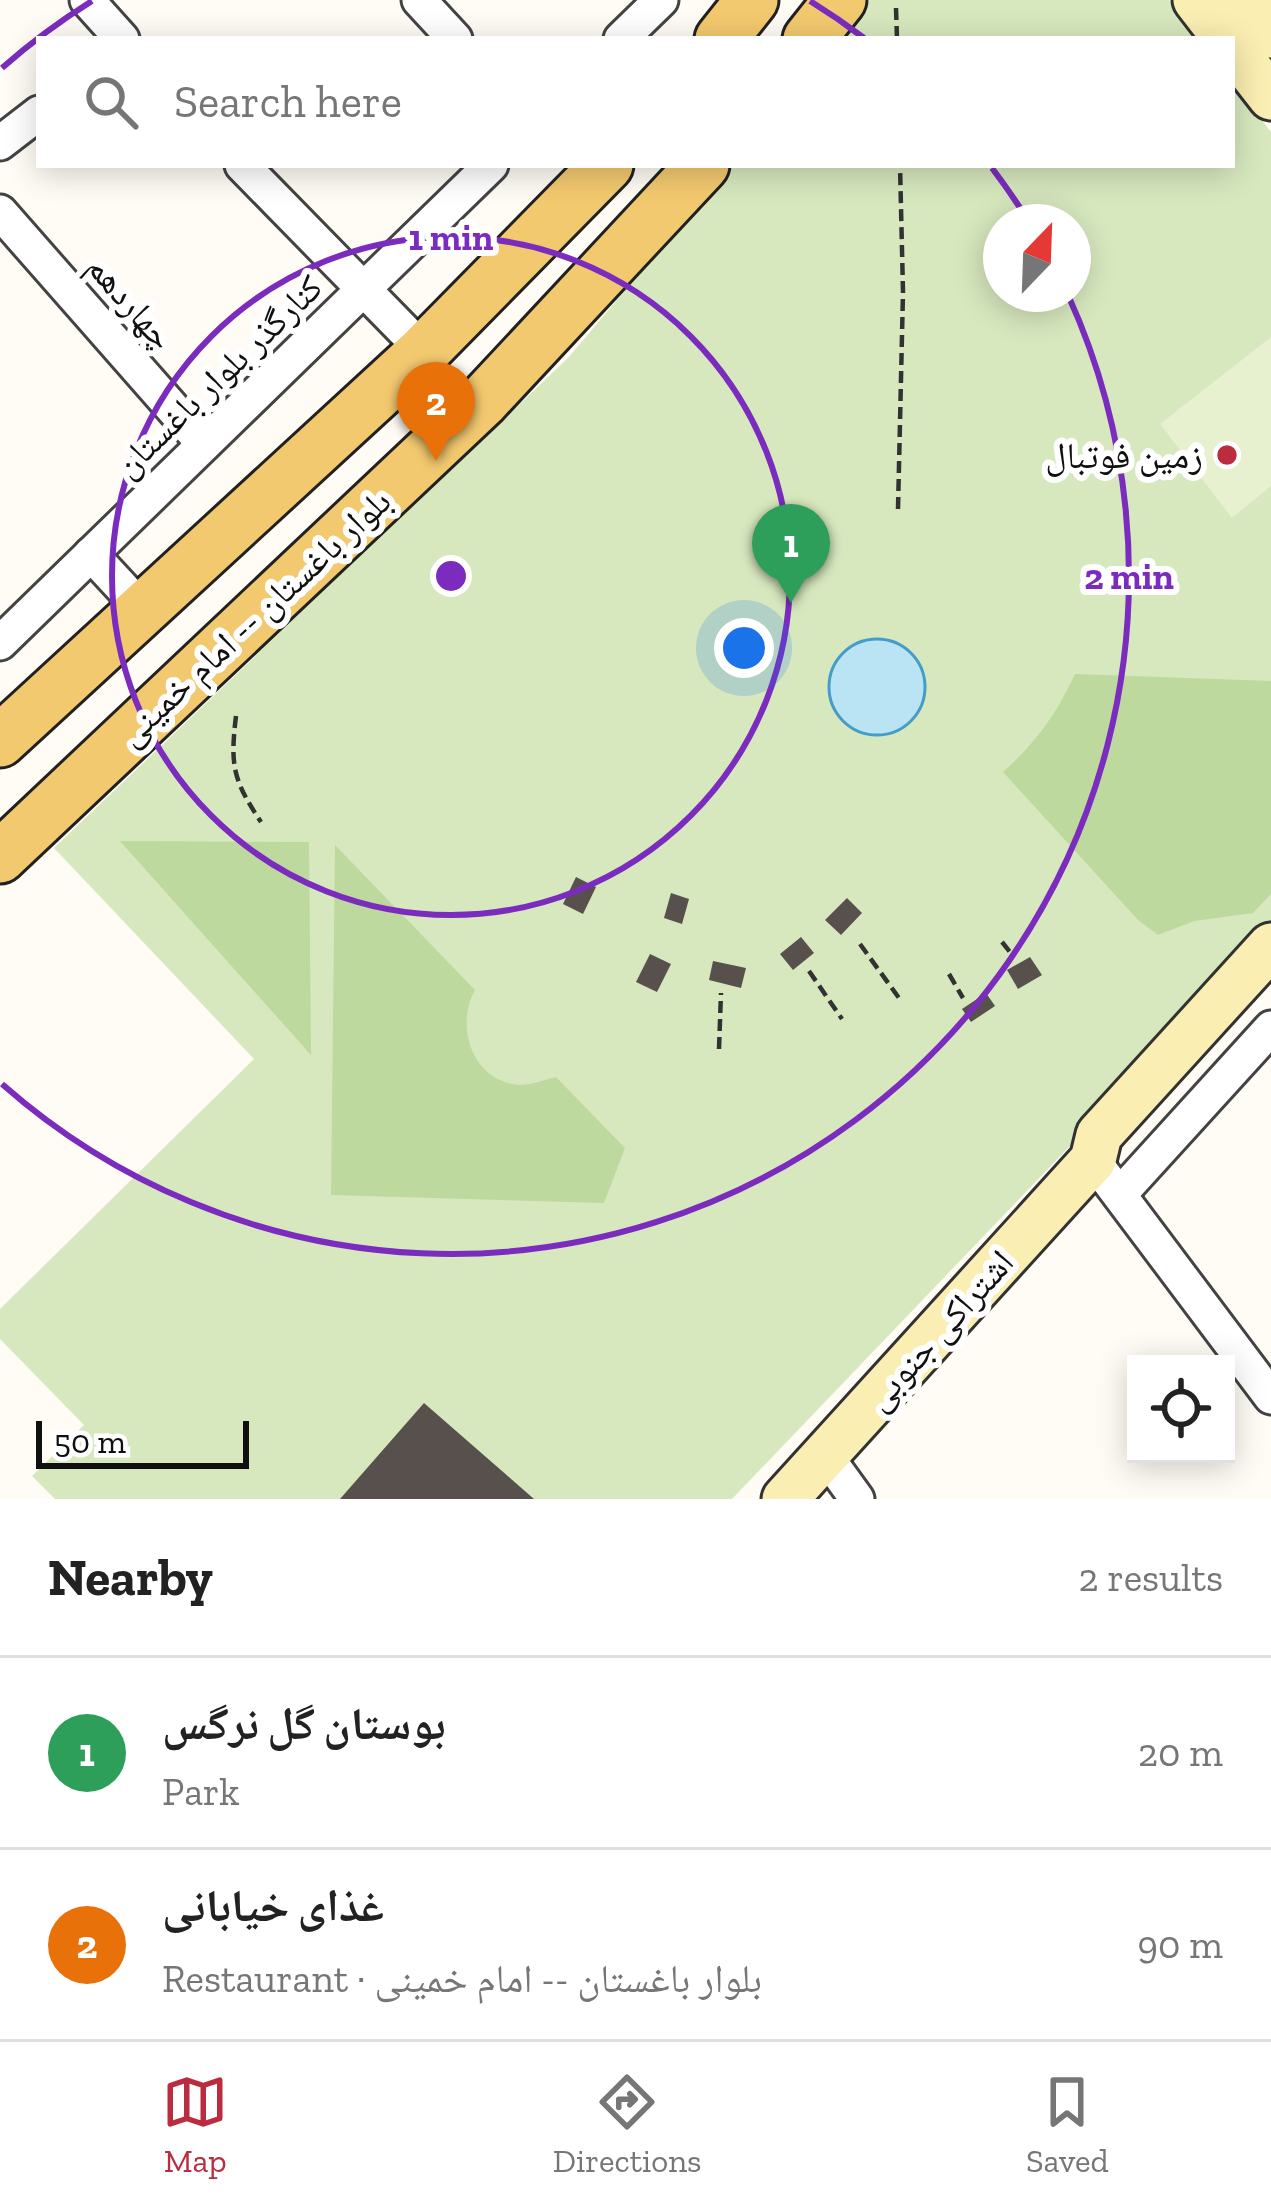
<!DOCTYPE html>
<meta charset="utf-8">
<style>
:root{--surface:#fff;--page:#f2f2f2;--text:#222;--muted:#767676;--line:#e0e0e0;--accent:#bb2d3e}
body{margin:0;font-family:"Zilla Slab","Noto Naskh Arabic",serif;background:var(--page);color:var(--text)}
.controls{position:absolute;right:36px;bottom:36px;display:grid;overflow:hidden;border-radius:0px;box-shadow:0 6px 30px #0003}
.controls button{width:108px;height:108px;display:grid;place-items:center;padding:0;border:0;border-bottom:3px solid var(--line);background:var(--surface);color:var(--text);font:60px sans-serif}
.compass{position:absolute;left:983px;top:204px;width:108px;height:108px;border-radius:50%;background:var(--surface);box-shadow:0 6px 30px #0003;rotate:23deg}
.scale{position:absolute;left:36px;bottom:30px;width:213px;box-sizing:border-box;padding-left:12px;border:6px solid #101010;border-top:0;font-size:33px;line-height:42px;white-space:nowrap;color:#101010;-webkit-text-stroke:9px #fff;paint-order:stroke}
.you{position:absolute;left:744px;top:648px;width:42px;height:42px;margin:-30px;border:9px solid #fff;border-radius:50%;background:#1a73e8;box-shadow:0 0 0 18px #1a73e833}
.badge{display:grid;place-items:center;width:78px;height:78px;border-radius:50%;background:var(--accent);color:#fff;font-size:39px;font-weight:700}
.pin{position:absolute;translate:-50% -99px;filter:drop-shadow(0 3px 6px #0008)}
.pin::after{content:'';position:absolute;top:63px;width:42px;height:36px;background:inherit;clip-path:polygon(0 0,100% 0,50% 100%)}
.list{margin:0;padding:0;list-style:none}
h2{display:flex;justify-content:space-between;align-items:center;height:156px;margin:0;padding:0 48px;font-size:51px}
h2 small{font-size:39px;font-weight:400;color:var(--muted)}
.list li{display:grid;grid-template-columns:78px 1fr auto;gap:36px;align-items:center;box-sizing:border-box;height:192px;padding:0 48px;border-top:3px solid var(--line)}
.list b{display:block;font-size:45px;white-space:nowrap}
.list p{margin:0;font-size:39px;white-space:nowrap;color:var(--muted)}
.list em{font-size:39px;font-style:normal;color:var(--muted)}
.icon{flex:none;width:66px;height:66px;fill:none;stroke:currentColor;stroke-width:2;stroke-linecap:round;stroke-linejoin:round}
.map{position:relative;flex:none;width:1271px;height:1499px;overflow:hidden}
.search{position:absolute;background:var(--surface);box-shadow:0 6px 30px #0003;left:36px;right:36px;top:36px;height:132px;display:flex;align-items:center;gap:30px;box-sizing:border-box;padding:0 42px;border-radius:0px;color:var(--muted);font-size:45px}
.sheet{height:540px;background:var(--surface)}
nav{display:flex;justify-content:space-around;align-items:center;box-sizing:border-box;height:168px;border-top:3px solid var(--line);background:var(--surface);font-size:33px;color:var(--muted)}
nav a{display:grid;justify-items:center;gap:6px}
nav .on{color:var(--accent)}
.map>svg:first-child{display:block}
.green{fill:#d7e8be;fill-rule:evenodd}
.forest{fill:#bdd99d}
.pitch{fill:#e7f0cf}
.water{fill:#bae3f4;stroke:#449dc8;stroke-width:3}
.building{fill:#58504d}
.lines{fill:none;stroke-linecap:round;stroke-linejoin:round}
.street-casing{stroke:#434343;stroke-width:39}
.secondary-casing{stroke:#323232;stroke-width:51}
.primary-casing{stroke:#212121;stroke-width:57}
.path{stroke:#323232;stroke-width:4.5;stroke-dasharray:12 6;stroke-linecap:butt}
.street{stroke:#fff;stroke-width:33}
.secondary{stroke:#fbeeb2;stroke-width:45}
.primary{stroke:#f3c96f;stroke-width:51}
.ring{fill:none;stroke:#7b2cbf;stroke-width:6}
.poi-dot{fill:#bb2d3e;stroke:#fff;stroke-width:4.5}
.labels{text-anchor:middle;dominant-baseline:central;stroke-width:12;stroke-linejoin:round;paint-order:stroke}
.street-label{font-size:36px;fill:#101010;stroke:#fff}
.poi-label{font-size:36px;fill:#101010;stroke:#fff;text-anchor:end}
.centre{fill:#7b2cbf;stroke:#fff;stroke-width:6}
.ring-label{font-size:36px;text-anchor:middle;font-weight:bold;fill:#7b2cbf;stroke:#fff;stroke-width:12;stroke-linejoin:round;paint-order:stroke}
</style>
<div class="map">
<svg width="1271" height="1499" viewBox="0 0 1271 1499">
<rect width="100%" height="100%" fill="#fefcf4"/>
<!-- green -->
<g class="green">
<polygon points="870,0 1169,0 1199,39 837,39"/>
<path d="M1232,82L1271,132V936L732,1499H55L32,1476L84,1425L0,1339V1309L254,1059L54,848L568,358L731,165H1232ZM1001,222H1073V294H1001Z"/>
</g>
<!-- forest -->
<g class="forest">
<path d="M1075,674L1271,681V894L1253,913L1194,921L1158,935L1138,920L1003,772C1036,742 1056,715 1075,674Z"/>
<polygon points="120,841 309,842 311,1055"/>
<path d="M335,845L475,990C455,1025 471,1081 519,1085C531,1085 544,1080 556,1077L625,1148L604,1203L331,1195Z"/>
</g>
<!-- pitch -->
<polygon class="pitch" points="1271,337 1271,486 1232,518 1160,424"/>
<!-- water -->
<circle class="water" cx="877" cy="687" r="48"/>
<!-- building -->
<g class="building">
<polygon points="576,877 596,887 583,914 563,904"/>
<polygon points="671,893 689,899 682,924 664,918"/>
<polygon points="847,898 862,913 841,935 825,920"/>
<polygon points="801,937 814,953 793,970 780,954"/>
<polygon points="650,954 671,964 657,992 636,982"/>
<polygon points="1030,957 1042,975 1018,989 1007,970"/>
<polygon points="713,961 746,968 741,988 709,980"/>
<polygon points="986,993 995,1006 971,1022 962,1009"/>
<polygon points="424,1403 534,1499 340,1499"/>
</g>
<g class="lines">
<!-- street casing -->
<g class="street-casing">
<g id="street">
<polyline points="87,0 122,39"/>
<polyline points="419,0 455,39"/>
<polyline points="621,39 661,0"/>
<polyline points="0,143 39,113"/>
<polyline points="242,165 424,351"/>
<polyline points="0,212 204,444"/>
<polyline points="91,554 142,609"/>
<polyline points="0,643 491,165"/>
<polyline points="1093,1160 1271,1397"/>
<polyline points="1121,1193 1271,1028"/>
<polyline points="826,1456 857,1499"/>
</g>
</g>
<!-- secondary casing -->
<g class="secondary-casing">
<g id="secondary">
<polyline points="1196,0 1226,39"/>
<polyline points="1244,0 1271,35"/>
<polyline points="1232,47 1271,97"/>
<polyline points="785,1499 1093,1160 1099,1135 1271,946"/>
</g>
</g>
<!-- primary casing -->
<g class="primary-casing">
<g id="primary">
<polyline points="721,39 752,0"/>
<polyline points="809,39 840,0"/>
<polyline points="0,741 424,351 607,165"/>
<polyline points="0,857 482,402 703,165"/>
</g>
</g>
<!-- path -->
<g class="path">
<polyline points="896,8 897,39"/>
<polyline points="898,509 903,292 900,165"/>
<path d="M236,716C230,766 233,780 261,822"/>
<polyline points="1002,942 1014,957"/>
<polyline points="860,944 899,998"/>
<polyline points="809,971 842,1019"/>
<polyline points="949,974 963,998"/>
<polyline points="719,1049 721,993"/>
</g>
<!-- street -->
<use href="#street" class="street"/>
<!-- secondary -->
<use href="#secondary" class="secondary"/>
<!-- primary -->
<use href="#primary" class="primary"/>
</g>
<!-- distance rings -->
<g class="ring">
<circle cx="451" cy="576" r="339"/>
<path d="M2 68A678 678 0 0 1 92 1M810 1A678 678 0 0 1 864 38M992 168A678 678 0 0 1 1029 222M1068 295A678 678 0 0 1 2 1084"/>
</g>
<!-- markers -->
<circle class="poi-dot" cx="1227" cy="455" r="12"/>
<g class="labels">
<!-- street labels -->
<g class="street-label">
<text transform="translate(131 302) rotate(49)">چهاردهم</text>
<text transform="translate(218 376) rotate(-44)">کنارگذر بلوار باغستان</text>
<text transform="translate(254 617) rotate(-43)">بلوار باغستان -- امام خمینی</text>
<text transform="translate(939 1330) rotate(-48)">اشتراکی جنوبی</text>
</g>
<!-- poi labels -->
<g class="poi-label">
<text x="1203" y="455">زمین فوتبال</text>
</g>
</g>
<circle cx="451" cy="576" r="18" class="centre"/>
<g class="ring-label">
<text x="451" y="250">1 min</text>
<text x="1129" y="589">2 min</text>
</g>
</svg>
<div class="controls">
<button><svg class="icon" aria-label="locate" viewBox="0 0 24 24"><circle cx="12" cy="12" r="6"/><path d="M12 2v4M12 18v4M2 12h4M18 12h4"/></svg></button>
</div>
<svg class="compass" viewBox="-18 -18 36 36"><path d="M0-13l5 13h-10z" fill="#e53935"/><path d="M0 13l5-13h-10z" fill="#767676"/></svg>
<div class="scale">50 m</div>
<div class="you"></div>
<div class="pin badge" style="left:791px;top:603px;background:#2e9e5b">1</div>
<div class="pin badge" style="left:436px;top:461px;background:#e8710a">2</div>
<div class="search"><svg class="icon" aria-label="search" viewBox="0 0 24 24"><circle cx="10" cy="10" r="6"/><path d="M15 15l6 6"/></svg>Search here</div>
</div>
<section class="sheet">
<h2>Nearby<small>2 results</small></h2>
<ul class="list">
<li><span class="badge" style="background:#2e9e5b">1</span><div><b>بوستان گل نرگس</b><p>Park</p></div><em>20 m</em></li>
<li><span class="badge" style="background:#e8710a">2</span><div><b>غذای خیابانی</b><p>Restaurant · بلوار باغستان -- امام خمینی</p></div><em>90 m</em></li>
</ul>
</section>
<nav>
<a class="on"><svg class="icon" aria-label="map" viewBox="0 0 24 24"><path d="M3 6l6-2 6 2 6-2v14l-6 2-6-2-6 2zM9 4v14M15 6v14"/></svg>Map</a>
<a><svg class="icon" aria-label="directions" viewBox="0 0 24 24"><path d="M12 3l9 9-9 9-9-9zM9 14v-3h6M13 9l2 2-2 2"/></svg>Directions</a>
<a><svg class="icon" aria-label="saved" viewBox="0 0 24 24"><path d="M7 4h10v16l-5-4-5 4z"/></svg>Saved</a>
</nav>
